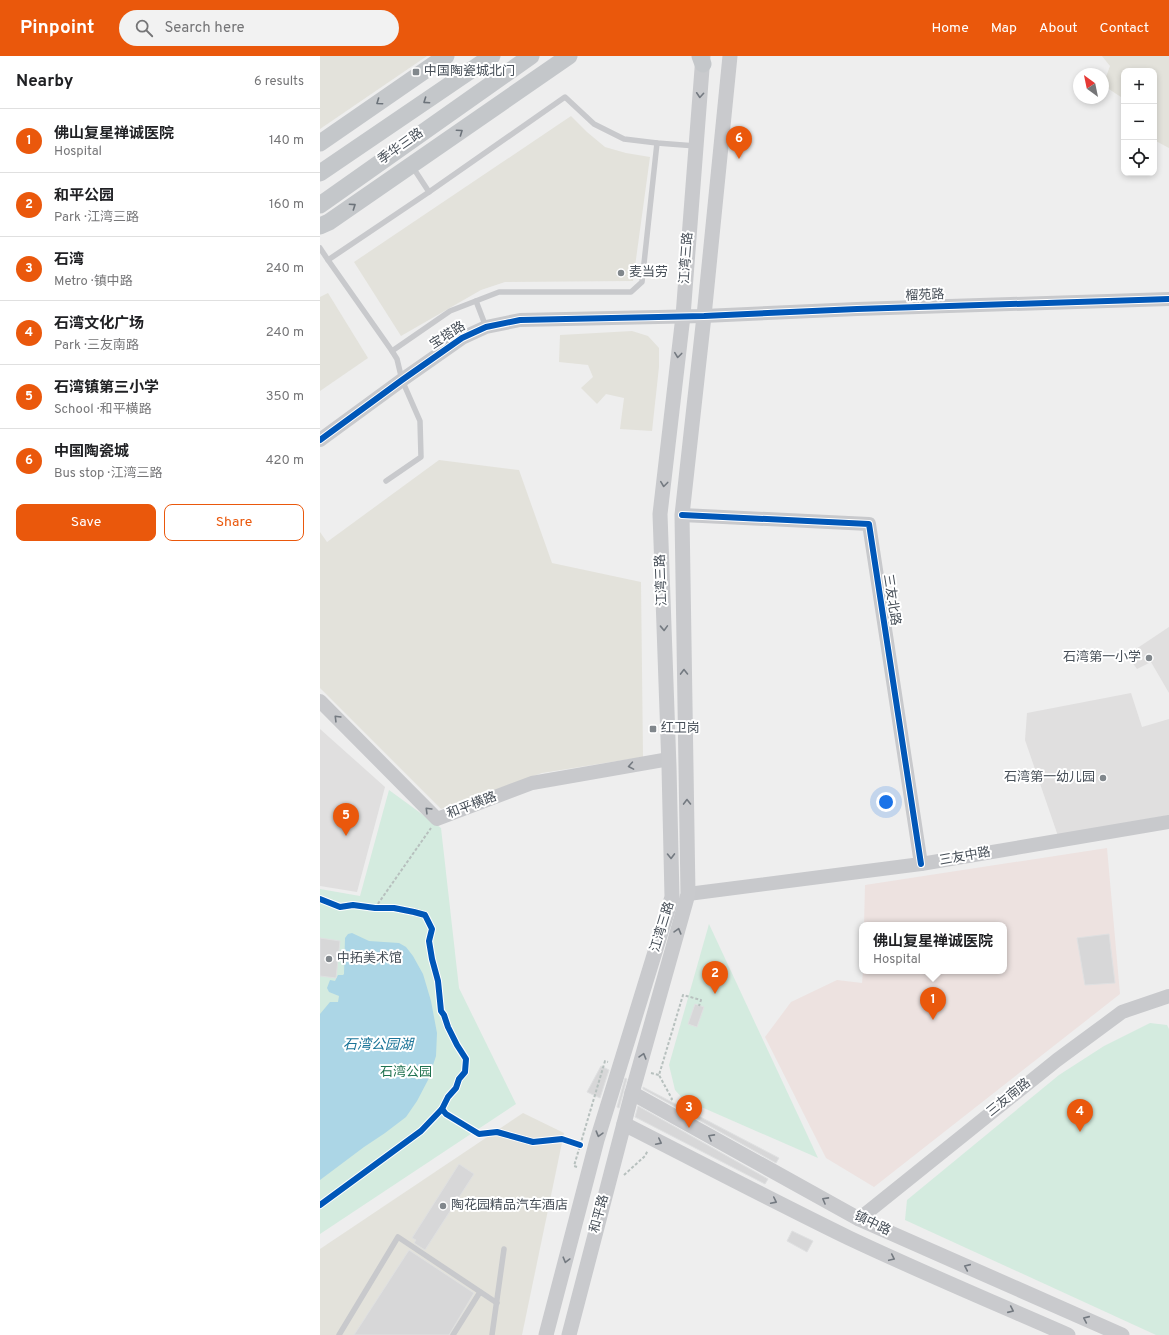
<!DOCTYPE html>
<meta charset="utf-8">
<style>
:root{--surface:#fff;--page:#f2f2f2;--text:#202124;--muted:#757577;--line:#e0e0e0;--accent:#ea580c}
body{margin:0;font-family:Overpass,"Noto Sans SC",sans-serif;background:var(--page);color:var(--text)}
.controls{position:absolute;right:12px;top:12px;display:grid;overflow:hidden;border-radius:8px;box-shadow:0 2px 6px #0003}
.controls button{width:36px;height:36px;display:grid;place-items:center;padding:0;border:0;border-bottom:1px solid var(--line);background:var(--surface);color:var(--text);font:20px sans-serif}
.compass{position:absolute;left:753px;top:12px;width:36px;height:36px;border-radius:50%;background:var(--surface);box-shadow:0 2px 6px #0003;rotate:327deg}
.you{position:absolute;left:566px;top:746px;width:14px;height:14px;margin:-10px;border:3px solid #fff;border-radius:50%;background:#1a73e8;box-shadow:0 0 0 6px #1a73e833}
.badge{display:grid;place-items:center;width:26px;height:26px;border-radius:50%;background:var(--accent);color:#fff;font-size:13px;font-weight:700}
.pin{position:absolute;translate:-50% -33px;filter:drop-shadow(0 1px 2px #0008)}
.pin::after{content:'';position:absolute;top:21px;width:14px;height:12px;background:inherit;clip-path:polygon(0 0,100% 0,50% 100%)}
.popup{position:absolute;left:539px;top:866px;width:148px;height:52px;box-sizing:border-box;display:grid;place-content:center;border-radius:8px;background:var(--surface);filter:drop-shadow(0 1px 3px #0005);font-size:13px;white-space:nowrap;color:var(--muted)}
.popup b{font-size:15px;color:var(--text)}
.popup::after{content:'';position:absolute;left:50%;top:100%;margin-left:-8px;border:8px solid transparent;border-top-color:var(--surface)}
.list{margin:0;padding:0;list-style:none}
h2{display:flex;justify-content:space-between;align-items:center;height:52px;margin:0;padding:0 16px;font-size:17px}
h2 small{font-size:13px;font-weight:400;color:var(--muted)}
.list li{display:grid;grid-template-columns:26px 1fr auto;gap:12px;align-items:center;box-sizing:border-box;height:64px;padding:0 16px;border-top:1px solid var(--line)}
.list b{display:block;font-size:15px;white-space:nowrap}
.list p{margin:0;font-size:13px;white-space:nowrap;color:var(--muted)}
.list em{font-size:13px;font-style:normal;color:var(--muted)}
.actions{display:flex;gap:8px;padding:12px 16px}
.actions a{flex:1;padding:9px 0;border:1px solid var(--accent);border-radius:8px;text-align:center;font-size:14px;color:var(--accent)}
.actions .main{background:var(--accent);color:#fff}
.icon{flex:none;width:22px;height:22px;fill:none;stroke:currentColor;stroke-width:2;stroke-linecap:round;stroke-linejoin:round}
.map{position:relative;flex:none;width:849px;height:1279px;overflow:hidden}
header{display:flex;align-items:center;gap:24px;box-sizing:border-box;height:56px;padding:0 20px;background:var(--accent);color:#fff}
header strong{font-size:19px}
nav{display:flex;gap:22px;margin-inline-start:auto;font-size:14px}
.search{width:280px;height:36px;background:var(--page);display:flex;align-items:center;gap:10px;box-sizing:border-box;padding:0 14px;border-radius:22px;color:var(--muted);font-size:15px}
main{display:flex}
aside{flex:1;background:var(--surface)}
.map>svg:first-child{display:block}
.commercial{fill:#e3e2db}
.education{fill:#e0dfdf}
.medical{fill:#ede2e0}
.green{fill:#d4ebdf}
.water{fill:#acd6e6}
.building{fill:#d7d7d8;stroke:#dfe0e1}
.lines{fill:none;stroke-linecap:round;stroke-linejoin:round}
.path{stroke:#b7c0be;stroke-width:2;stroke-dasharray:3 2;stroke-linecap:butt}
.service{stroke:#c8c9cc;stroke-width:5.5}
.tertiary{stroke:#c8c9cc;stroke-width:14}
.secondary{stroke:#c9cacd;stroke-width:15}
.primary{stroke:#c4c7ca;stroke-width:17}
.cycleway-casing{stroke:#fff;stroke-width:8}
.cycleway{stroke:#0057b8;stroke-width:6}
.oneway{stroke:#747a81}
.oneway2{stroke:#6c737a}
.poi-dot{fill:#81878c;stroke:#fff;stroke-width:1.5}
.labels{text-anchor:middle;dominant-baseline:central;stroke-width:4;stroke-linejoin:round;paint-order:stroke}
.poi-label{font-size:13px;fill:#474f58;stroke:#fff;text-anchor:start}
.street-label{font-size:13px;fill:#474f58;stroke:#fff}
.park-label{font-size:13px;fill:#1f724f;stroke:#fff}
.water-label{font-size:14px;font-style:italic;fill:#1a7498;stroke:#fff}
</style>
<header>
<strong>Pinpoint</strong>
<div class="search"><svg class="icon" aria-label="search" viewBox="0 0 24 24"><circle cx="10" cy="10" r="6"/><path d="M15 15l6 6"/></svg>Search here</div>
<nav><a>Home</a><a>Map</a><a>About</a><a>Contact</a></nav>
</header>
<main>
<aside>
<h2>Nearby<small>6 results</small></h2>
<ul class="list">
<li><span class="badge">1</span><div><b>佛山复星禅诚医院</b><p>Hospital</p></div><em>140 m</em></li>
<li><span class="badge">2</span><div><b>和平公园</b><p>Park · 江湾三路</p></div><em>160 m</em></li>
<li><span class="badge">3</span><div><b>石湾</b><p>Metro · 镇中路</p></div><em>240 m</em></li>
<li><span class="badge">4</span><div><b>石湾文化广场</b><p>Park · 三友南路</p></div><em>240 m</em></li>
<li><span class="badge">5</span><div><b>石湾镇第三小学</b><p>School · 和平横路</p></div><em>350 m</em></li>
<li><span class="badge">6</span><div><b>中国陶瓷城</b><p>Bus stop · 江湾三路</p></div><em>420 m</em></li>
</ul>
<div class="actions"><a class="main">Save</a><a>Share</a></div>
</aside>
<div class="map">
<svg width="849" height="1279" viewBox="0 0 849 1279">
<rect width="100%" height="100%" fill="#eee"/>
<!-- commercial -->
<g class="commercial">
<polygon points="0,0 107,0 0,73"/>
<polygon points="782,0 849,0 849,92 834,84 834,15 804,15 804,43 783,29 790,10"/>
<polygon points="251,60 267,76 285,91 306,97 330,101 313,225 185,226 161,234 81,280 34,206"/>
<polygon points="8,237 48,302 0,335 0,241"/>
<polygon points="312,275 328,280 339,292 339,311 332,375 300,373 304,342 286,338 277,348 261,332 273,321 268,309 239,306 240,279"/>
<polygon points="119,404 199,414 232,507 321,526 323,701 222,717 121,753 0,632 0,476 7,486"/>
<polygon points="203,1057 244,1077 202,1279 0,1279 0,1193"/>
</g>
<!-- education -->
<g class="education">
<polygon points="849,571 849,637 831,606 817,613 807,599"/>
<polygon points="811,637 822,671 849,663 849,759 738,780 705,684 707,657"/>
<polygon points="0,673 65,731 37,836 0,830"/>
</g>
<!-- medical -->
<polygon class="medical" points="787,792 800,938 554,1131 506,1102 445,981 471,946 517,924 542,927 543,915 684,915 684,869 544,869 545,829"/>
<!-- green -->
<g class="green">
<polygon points="69,734 121,772 139,932 196,1048 0,1178 0,833 40,840"/>
<polygon points="389,868 498,1102 363,1043 355,1034 349,1009"/>
<polygon points="830,967 847,969 849,973 849,1279 836,1279 585,1164 587,1144 739,1019 784,990"/>
</g>
<!-- water -->
<polygon class="water" points="32,877 49,885 79,887 86,891 93,900 103,918 111,945 117,977 116,1000 108,1024 97,1045 86,1061 65,1077 44,1091 0,1124 0,958 10,946 18,946 19,940 9,936 7,932 10,924 15,925 18,919 23,919 24,918 25,882 28,878"/>
<!-- building -->
<g class="building">
<polygon points="789,878 795,927 765,929 757,882"/>
<polygon points="0,882 20,885 16,922 0,920"/>
<polygon points="375,948 384,951 377,971 368,968"/>
<polygon points="281,1010 289,1014 280,1042 267,1036"/>
<polygon points="305,1022 307,1023 299,1052 297,1051"/>
<polygon points="323,1031 459,1102 456,1107 323,1033"/>
<polygon points="318,1050 448,1123 445,1128 315,1061"/>
<polygon points="139,1108 154,1118 105,1194 94,1187 96,1184 92,1182"/>
<polygon points="472,1175 493,1185 487,1196 467,1185"/>
<polygon points="89,1194 154,1237 129,1279 34,1279"/>
</g>
<g class="lines">
<!-- path -->
<g class="path">
<polyline points="55,852 111,772"/>
<polyline points="331,1017 339,1019"/>
<polyline points="351,1044 352,1043 339,1019 363,939 381,944 379,950"/>
<polyline points="257,1111 254,1110 285,1005 288,1006"/>
<polyline points="304,1119 325,1100 328,1094"/>
</g>
<!-- service -->
<g class="service">
<polyline points="92,110 109,136"/>
<polyline points="0,192 8,204"/>
<polyline points="156,245 166,271"/>
<polyline points="72,295 130,255 179,236 311,236 322,226 337,87"/>
<polyline points="66,425 101,401 100,365 82,324 77,303 72,295 8,204 109,136 245,41 274,68 304,83 337,87 376,90"/>
<polyline points="19,1279 78,1181 177,1247"/>
<polyline points="133,1279 160,1236"/>
<polyline points="172,1279 184,1193"/>
</g>
<!-- tertiary -->
<g class="tertiary">
<polyline points="0,384 82,324 142,282 166,271 200,264 384,260 537,253 849,243"/>
<polyline points="362,459 549,468 601,808"/>
<polyline points="0,645 117,763 212,727 349,703"/>
<polyline points="368,838 601,808 849,766"/>
<polyline points="539,1163 737,1004 802,956 849,940"/>
</g>
<!-- secondary -->
<g class="secondary">
<polyline points="312,1037 539,1163 802,1279"/>
<path d="M304,1068C379,1106 453,1145 529,1182C601,1216 675,1247 748,1279"/>
<polyline points="226,1279 277,1084 352,841 349,711 340,458 363,260 383,0"/>
<polyline points="249,1279 312,1037 368,838 362,459 384,260 410,0"/>
</g>
<!-- primary -->
<g class="primary">
<polyline points="380,0 383,8"/>
<polyline points="0,87 126,0"/>
<polyline points="0,117 172,0"/>
<polyline points="0,149 211,0"/>
<polyline points="0,170 9,166 249,0"/>
</g>
<!-- cycleway casing -->
<g class="cycleway-casing">
<g id="cycleway">
<polyline points="0,384 82,324 142,282 166,271 200,264 384,260 537,253 849,243"/>
<polyline points="362,459 549,468 601,808"/>
<polyline points="0,843 20,851 33,849 55,852 74,852 94,856 105,859 112,873 109,885 112,903 118,925 121,955 124,959 128,971 137,989 146,1003 145,1016 139,1023 136,1032 128,1041 122,1053 101,1075 0,1149"/>
<polyline points="122,1053 126,1058 159,1078 177,1076 213,1086 242,1083 260,1089"/>
</g>
</g>
<!-- cycleway -->
<use href="#cycleway" class="cycleway"/>
</g>
<!-- one-way arrows -->
<defs><path id="oneway-chevron" d="M-2-3.5L2.5 0L-2 3.5" fill="none" stroke-width="1.6" stroke-linecap="round" stroke-linejoin="round"/></defs>
<g class="oneway">
<use href="#oneway-chevron" transform="translate(380 39) rotate(94)"/>
<use href="#oneway-chevron" transform="translate(358 299) rotate(97)"/>
<use href="#oneway-chevron" transform="translate(344 428) rotate(97)"/>
<use href="#oneway-chevron" transform="translate(344 572) rotate(88)"/>
<use href="#oneway-chevron" transform="translate(364 616) rotate(-91)"/>
<use href="#oneway-chevron" transform="translate(17 662) rotate(-135)"/>
<use href="#oneway-chevron" transform="translate(311 710) rotate(170)"/>
<use href="#oneway-chevron" transform="translate(367 746) rotate(-91)"/>
<use href="#oneway-chevron" transform="translate(108 754) rotate(-135)"/>
<use href="#oneway-chevron" transform="translate(351 800) rotate(89)"/>
<use href="#oneway-chevron" transform="translate(358 875) rotate(-74)"/>
<use href="#oneway-chevron" transform="translate(323 1000) rotate(-74)"/>
<use href="#oneway-chevron" transform="translate(279 1078) rotate(106)"/>
<use href="#oneway-chevron" transform="translate(391 1081) rotate(-151)"/>
<use href="#oneway-chevron" transform="translate(339 1086) rotate(27)"/>
<use href="#oneway-chevron" transform="translate(505 1144) rotate(-151)"/>
<use href="#oneway-chevron" transform="translate(454 1145) rotate(26)"/>
<use href="#oneway-chevron" transform="translate(572 1202) rotate(25)"/>
<use href="#oneway-chevron" transform="translate(246 1204) rotate(105)"/>
<use href="#oneway-chevron" transform="translate(647 1211) rotate(-156)"/>
<use href="#oneway-chevron" transform="translate(691 1254) rotate(24)"/>
<use href="#oneway-chevron" transform="translate(766 1263) rotate(-156)"/>
</g>
<g class="oneway2">
<use href="#oneway-chevron" transform="translate(106 45) rotate(146)"/>
<use href="#oneway-chevron" transform="translate(59 46) rotate(145)"/>
<use href="#oneway-chevron" transform="translate(140 76) rotate(-35)"/>
<use href="#oneway-chevron" transform="translate(33 150) rotate(-34)"/>
</g>
<!-- markers -->
<g class="poi-dot">
<rect x="92" y="12" width="8" height="8" rx="2"/>
<circle cx="301" cy="217" r="4"/>
<circle cx="829" cy="602" r="4"/>
<rect x="329" y="669" width="8" height="8" rx="2"/>
<circle cx="783" cy="722" r="4"/>
<circle cx="9" cy="903" r="4"/>
<circle cx="123" cy="1150" r="4"/>
</g>
<g class="labels">
<!-- poi labels -->
<g class="poi-label">
<text x="104" y="16">中国陶瓷城北门</text>
<text x="309" y="217">麦当劳</text>
<text x="821" y="602" text-anchor="end">石湾第一小学</text>
<text x="341" y="673">红卫岗</text>
<text x="775" y="722" text-anchor="end">石湾第一幼儿园</text>
<text x="17" y="903">中拓美术馆</text>
<text x="131" y="1150">陶花园精品汽车酒店</text>
</g>
<!-- street labels -->
<g class="street-label">
<text transform="translate(81 91) rotate(-35)">季华三路</text>
<text transform="translate(367 202) rotate(-86)">江湾三路</text>
<text transform="translate(605 240) rotate(-2)">榴苑路</text>
<text transform="translate(128 280) rotate(-32)">宝塔路</text>
<text transform="translate(342 524) rotate(-92)">江湾三路</text>
<text transform="translate(571 544) rotate(81)">三友北路</text>
<text transform="translate(152 750) rotate(-21)">和平横路</text>
<text transform="translate(645 801) rotate(-10)">三友中路</text>
<text transform="translate(343 871) rotate(-73)">江湾三路</text>
<text transform="translate(689 1042) rotate(-39)">三友南路</text>
<text transform="translate(280 1158) rotate(-75)">和平路</text>
<text transform="translate(552 1168) rotate(26)">镇中路</text>
</g>
<!-- park labels -->
<g class="park-label">
<text x="86" y="1017">石湾公园</text>
</g>
<!-- water labels -->
<g class="water-label">
<text x="58" y="989">石湾公园湖</text>
</g>
</g>
</svg>
<div class="controls">
<button>+</button>
<button>−</button>
<button><svg class="icon" aria-label="locate" viewBox="0 0 24 24"><circle cx="12" cy="12" r="6"/><path d="M12 2v4M12 18v4M2 12h4M18 12h4"/></svg></button>
</div>
<svg class="compass" viewBox="-18 -18 36 36"><path d="M0-13l5 13h-10z" fill="#e53935"/><path d="M0 13l5-13h-10z" fill="#757577"/></svg>
<div class="you"></div>
<div class="pin badge" style="left:613px;top:964px">1</div>
<div class="popup"><b>佛山复星禅诚医院</b>Hospital</div>
<div class="pin badge" style="left:395px;top:938px">2</div>
<div class="pin badge" style="left:369px;top:1072px">3</div>
<div class="pin badge" style="left:760px;top:1076px">4</div>
<div class="pin badge" style="left:26px;top:780px">5</div>
<div class="pin badge" style="left:419px;top:103px">6</div>
</div>
</main>
